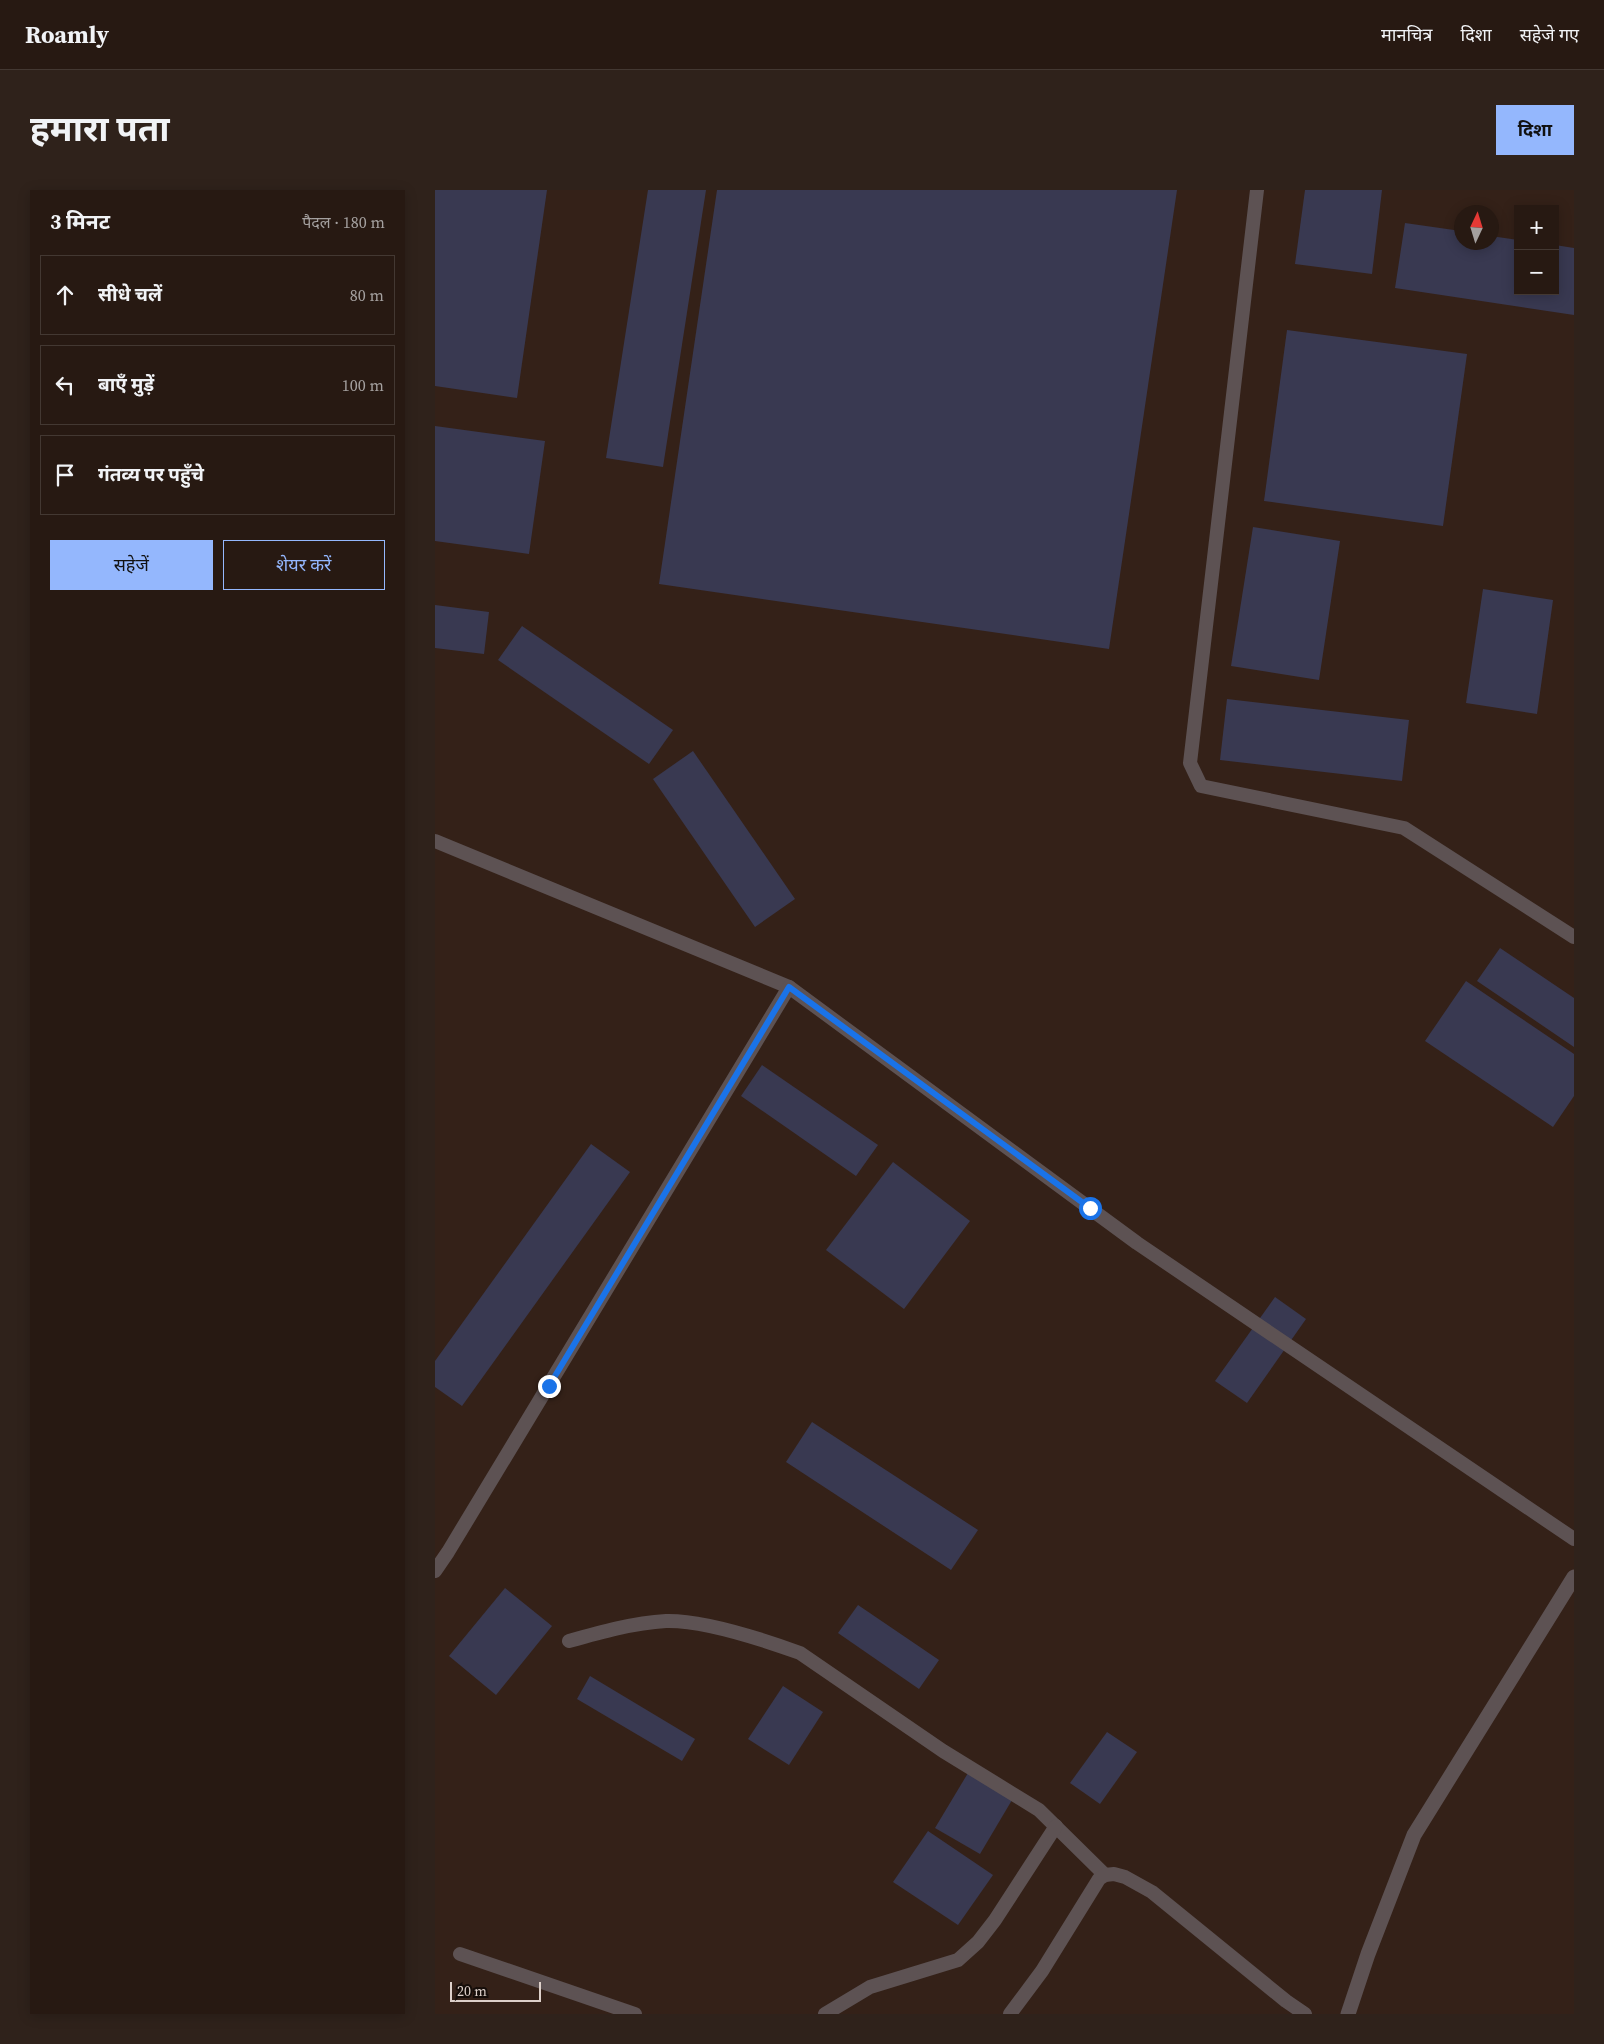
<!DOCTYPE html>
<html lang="hi">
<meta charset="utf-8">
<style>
:root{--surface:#271912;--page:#2f221b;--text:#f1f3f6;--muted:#a4a09f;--line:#433832;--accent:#94b7fd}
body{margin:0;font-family:"Source Serif 4","Noto Sans Devanagari",serif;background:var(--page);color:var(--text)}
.controls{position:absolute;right:15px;top:15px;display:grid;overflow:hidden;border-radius:0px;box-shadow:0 2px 12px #0003}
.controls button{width:45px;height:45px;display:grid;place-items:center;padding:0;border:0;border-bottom:1px solid var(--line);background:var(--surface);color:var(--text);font:25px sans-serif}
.compass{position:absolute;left:1019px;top:15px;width:45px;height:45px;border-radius:50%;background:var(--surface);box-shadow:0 2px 12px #0003;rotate:4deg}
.scale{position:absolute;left:15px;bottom:12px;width:91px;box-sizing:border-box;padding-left:5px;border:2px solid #ddd0ca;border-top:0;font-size:14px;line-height:18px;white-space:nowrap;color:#ddd0ca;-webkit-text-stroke:4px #150d09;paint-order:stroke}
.stop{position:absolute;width:15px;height:15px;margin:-11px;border:4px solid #1a73e8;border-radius:50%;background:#fff}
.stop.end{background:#1a73e8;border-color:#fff;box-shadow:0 1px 5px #0008}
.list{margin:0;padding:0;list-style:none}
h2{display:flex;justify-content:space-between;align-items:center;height:65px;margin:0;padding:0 20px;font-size:21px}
h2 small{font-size:16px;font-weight:400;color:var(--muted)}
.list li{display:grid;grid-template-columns:32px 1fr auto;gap:15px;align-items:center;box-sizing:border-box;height:80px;margin:0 10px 10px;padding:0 10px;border:1px solid var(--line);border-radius:0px}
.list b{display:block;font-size:19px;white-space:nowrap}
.list em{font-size:16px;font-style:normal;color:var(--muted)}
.actions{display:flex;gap:10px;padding:15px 20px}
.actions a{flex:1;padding:11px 0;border:1px solid var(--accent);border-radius:0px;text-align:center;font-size:18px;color:var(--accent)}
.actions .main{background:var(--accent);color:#111}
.icon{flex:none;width:28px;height:28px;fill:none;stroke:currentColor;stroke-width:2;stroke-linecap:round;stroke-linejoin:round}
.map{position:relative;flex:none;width:1139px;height:1824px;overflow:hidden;border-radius:0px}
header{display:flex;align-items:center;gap:30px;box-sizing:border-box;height:70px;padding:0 25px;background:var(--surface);border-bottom:1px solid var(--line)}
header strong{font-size:24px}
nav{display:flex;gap:28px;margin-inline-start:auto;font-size:18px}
.intro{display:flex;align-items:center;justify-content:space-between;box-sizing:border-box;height:120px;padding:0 30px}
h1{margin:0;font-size:35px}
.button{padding:12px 22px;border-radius:0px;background:var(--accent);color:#111;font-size:18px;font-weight:700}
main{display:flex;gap:30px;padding:0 30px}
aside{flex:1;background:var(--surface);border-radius:0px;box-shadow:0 2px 12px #0003}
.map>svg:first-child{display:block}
.building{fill:#393951}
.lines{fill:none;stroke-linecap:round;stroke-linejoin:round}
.lane{stroke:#5d5253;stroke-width:14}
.street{stroke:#5d5253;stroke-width:15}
.route{stroke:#1a73e8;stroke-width:6}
</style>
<header>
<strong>Roamly</strong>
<nav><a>मानचित्र</a><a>दिशा</a><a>सहेजे गए</a></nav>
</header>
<div class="intro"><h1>हमारा पता</h1><a class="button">दिशा</a></div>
<main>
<aside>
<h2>3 मिनट<small>पैदल · 180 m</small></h2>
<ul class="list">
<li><svg class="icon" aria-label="ahead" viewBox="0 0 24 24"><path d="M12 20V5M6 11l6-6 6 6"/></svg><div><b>सीधे चलें</b></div><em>80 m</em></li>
<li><svg class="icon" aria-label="left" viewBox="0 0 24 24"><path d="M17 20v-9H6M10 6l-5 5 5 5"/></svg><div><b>बाएँ मुड़ें</b></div><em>100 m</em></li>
<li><svg class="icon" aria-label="arrive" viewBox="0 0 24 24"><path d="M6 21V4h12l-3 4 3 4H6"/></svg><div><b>गंतव्य पर पहुँचे</b></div></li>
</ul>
<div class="actions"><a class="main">सहेजें</a><a>शेयर करें</a></div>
</aside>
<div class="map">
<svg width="1139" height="1824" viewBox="0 0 1139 1824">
<rect width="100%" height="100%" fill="#342118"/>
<!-- building -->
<g class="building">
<polygon points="0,0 112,0 82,208 0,196"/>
<polygon points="213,0 271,0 228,277 171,268"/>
<polygon points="282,0 742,0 674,459 224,394"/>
<polygon points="870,0 947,0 937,84 860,74"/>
<polygon points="970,33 1026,41 1026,52 1056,52 1056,46 1083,50 1083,101 1120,101 1120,55 1139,58 1139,125 960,98"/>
<polygon points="852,140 1032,164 1008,336 829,311"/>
<polygon points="0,236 110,251 94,364 0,351"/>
<polygon points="818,337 905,351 884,490 796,476"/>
<polygon points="1048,399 1118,410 1102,524 1031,513"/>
<polygon points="0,415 54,422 49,464 0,458"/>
<polygon points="87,436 238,540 214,574 63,470"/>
<polygon points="792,509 974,530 967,591 785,570"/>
<polygon points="258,561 360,709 320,737 218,589"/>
<polygon points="1065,758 1139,808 1139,857 1042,791"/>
<polygon points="1031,791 1139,864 1139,906 1118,937 990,851"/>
<polygon points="327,875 443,955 421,986 306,906"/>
<polygon points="156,954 195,982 27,1216 0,1197 0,1171"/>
<polygon points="458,972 535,1031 469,1119 391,1060"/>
<polygon points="840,1107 871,1129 812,1213 780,1191"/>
<polygon points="377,1232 543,1340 516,1380 351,1272"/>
<polygon points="70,1398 117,1436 61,1505 14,1466"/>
<polygon points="423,1415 504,1470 484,1499 403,1443"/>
<polygon points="155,1486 260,1549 247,1571 142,1509"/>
<polygon points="348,1496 388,1522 354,1575 313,1549"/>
<polygon points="672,1542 702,1562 665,1614 635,1593"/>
<polygon points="533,1583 577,1610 545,1664 500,1638"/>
<polygon points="493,1641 558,1685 523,1735 458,1692"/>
</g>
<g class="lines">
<!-- lane -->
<g class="lane">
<polyline points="822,0 755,573 766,596 969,638 1139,747"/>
<polyline points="0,651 354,797 702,1053 1139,1349"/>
<polyline points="0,1381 13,1362 354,797"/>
<path d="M134,1451C166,1442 198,1433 231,1431C269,1430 329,1450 365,1463L508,1561L604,1620L670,1685"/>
<polyline points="25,1764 200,1824"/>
<polyline points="390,1824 435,1797 523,1770 543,1752 560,1730 621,1636"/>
<polyline points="575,1824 607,1781 664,1689 670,1685 679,1684 690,1687 717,1702 851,1811 870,1824"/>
</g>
<!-- street -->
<polyline class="street" points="913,1824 933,1764 979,1645 1139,1387"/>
</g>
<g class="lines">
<!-- route -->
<polyline class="route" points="114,1196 354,797 655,1018"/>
</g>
</svg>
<div class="controls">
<button>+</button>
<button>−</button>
</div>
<svg class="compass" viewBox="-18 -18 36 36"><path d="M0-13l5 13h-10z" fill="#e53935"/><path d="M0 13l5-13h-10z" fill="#a4a09f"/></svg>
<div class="scale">20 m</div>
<div class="stop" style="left:655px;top:1018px"></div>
<div class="stop end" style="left:114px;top:1196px"></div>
</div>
</main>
